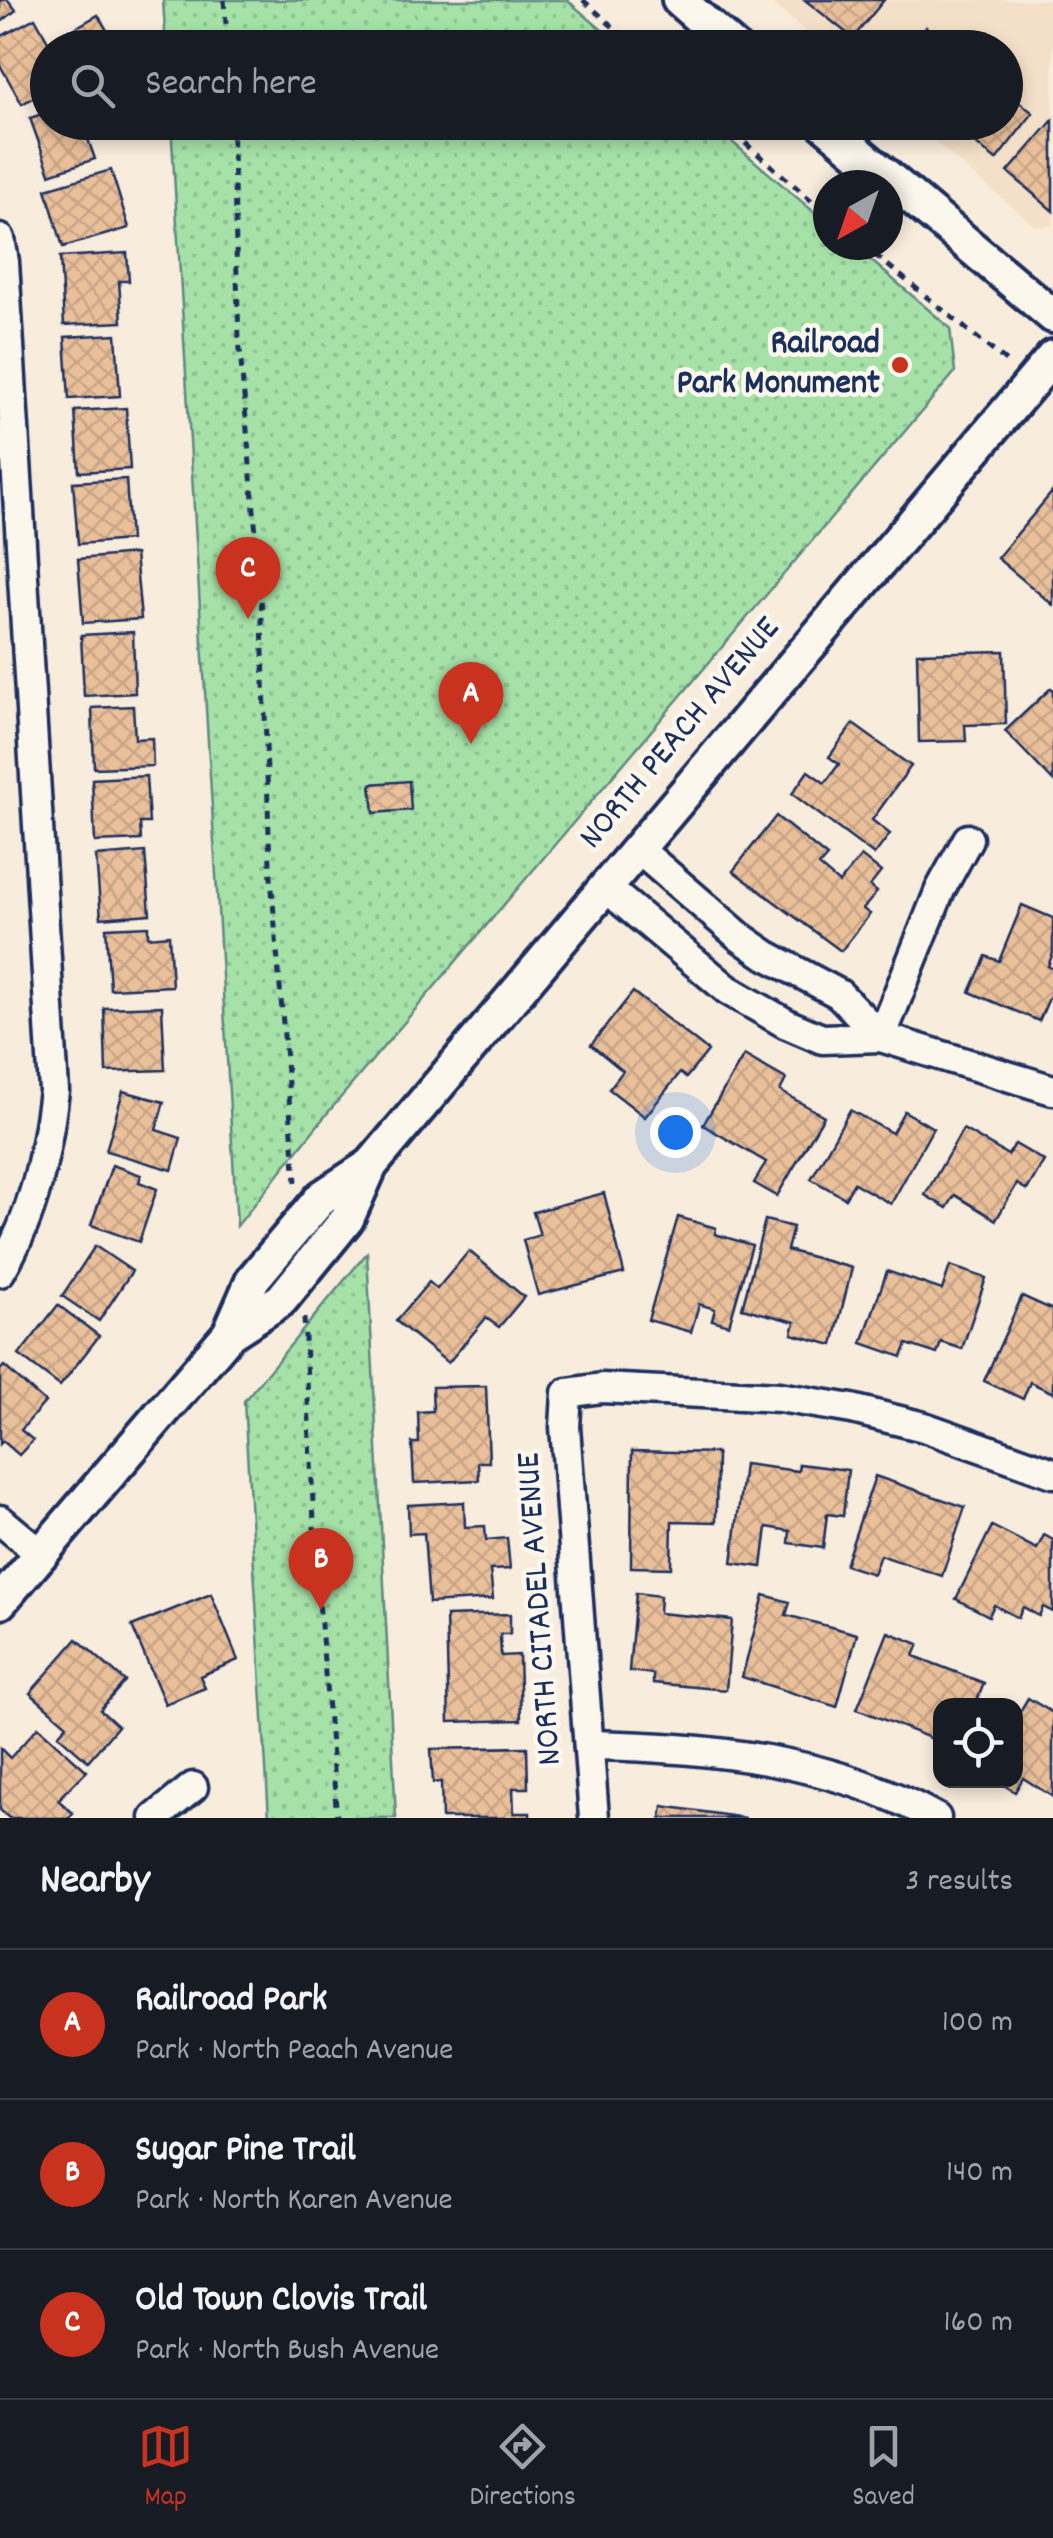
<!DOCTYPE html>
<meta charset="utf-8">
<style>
:root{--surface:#171b24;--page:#20242c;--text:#f1f3f6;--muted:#9ea1a6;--line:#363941;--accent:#c8321e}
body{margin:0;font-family:Dekko,sans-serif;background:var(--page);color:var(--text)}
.controls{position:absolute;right:30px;bottom:30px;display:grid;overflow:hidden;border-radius:20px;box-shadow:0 5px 15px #0003}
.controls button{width:90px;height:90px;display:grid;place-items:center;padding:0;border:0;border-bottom:2px solid var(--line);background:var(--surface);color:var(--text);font:50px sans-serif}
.compass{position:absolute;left:813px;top:170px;width:90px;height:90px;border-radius:50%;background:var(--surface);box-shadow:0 5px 15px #0003;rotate:220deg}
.you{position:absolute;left:675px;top:1132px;width:35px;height:35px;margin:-25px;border:8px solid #fff;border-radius:50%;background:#1a73e8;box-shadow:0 0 0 15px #1a73e833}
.badge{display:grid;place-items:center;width:65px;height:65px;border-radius:50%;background:var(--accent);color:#fff;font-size:32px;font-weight:700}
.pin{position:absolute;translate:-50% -82px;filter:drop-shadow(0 2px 5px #0008)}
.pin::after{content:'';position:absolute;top:52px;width:35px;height:30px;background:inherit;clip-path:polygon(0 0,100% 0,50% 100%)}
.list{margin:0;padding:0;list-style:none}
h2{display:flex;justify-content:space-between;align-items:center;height:130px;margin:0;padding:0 40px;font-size:42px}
h2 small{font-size:32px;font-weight:400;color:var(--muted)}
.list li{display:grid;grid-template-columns:65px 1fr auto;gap:30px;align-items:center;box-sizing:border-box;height:150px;padding:0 40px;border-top:2px solid var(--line)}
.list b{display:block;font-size:38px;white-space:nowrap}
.list p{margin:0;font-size:32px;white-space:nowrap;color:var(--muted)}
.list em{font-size:32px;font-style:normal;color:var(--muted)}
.icon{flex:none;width:55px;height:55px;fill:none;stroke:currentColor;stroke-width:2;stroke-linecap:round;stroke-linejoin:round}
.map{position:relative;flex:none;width:1053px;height:1818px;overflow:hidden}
.search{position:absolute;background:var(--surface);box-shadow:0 5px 15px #0003;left:30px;right:30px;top:30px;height:110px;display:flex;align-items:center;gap:25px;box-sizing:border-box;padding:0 35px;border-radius:55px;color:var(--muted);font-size:38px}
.sheet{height:580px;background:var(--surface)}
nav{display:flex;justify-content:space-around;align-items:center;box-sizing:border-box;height:140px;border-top:2px solid var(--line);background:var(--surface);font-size:28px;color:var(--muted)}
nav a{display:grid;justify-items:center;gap:5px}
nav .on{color:var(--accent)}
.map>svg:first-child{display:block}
.built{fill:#f4dfc8}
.green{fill:url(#green-dots);stroke:#608883;stroke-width:2.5}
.building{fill:url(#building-cross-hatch);stroke:#1b2f5e;stroke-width:2.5}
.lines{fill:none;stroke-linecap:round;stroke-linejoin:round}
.minor-casing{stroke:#1b2f5e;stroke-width:35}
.tertiary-casing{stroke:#1b2f5e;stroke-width:40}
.path{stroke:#1b2f5e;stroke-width:5;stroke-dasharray:8 8;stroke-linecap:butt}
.minor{stroke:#fbf7ec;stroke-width:28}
.tertiary{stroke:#fbf7ec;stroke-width:32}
.poi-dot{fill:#c8321e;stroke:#fbf7ec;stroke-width:4}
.labels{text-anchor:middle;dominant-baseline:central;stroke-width:9;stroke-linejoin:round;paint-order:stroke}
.poi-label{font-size:35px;font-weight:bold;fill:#1b2f5e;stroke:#fbf7ec;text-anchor:end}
.street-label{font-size:35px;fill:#1b2f5e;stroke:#fbf7ec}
</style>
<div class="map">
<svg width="1053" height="1818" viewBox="0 0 1053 1818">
<defs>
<pattern id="green-dots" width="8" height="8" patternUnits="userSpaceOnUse" patternTransform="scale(2.5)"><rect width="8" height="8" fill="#a6e2a8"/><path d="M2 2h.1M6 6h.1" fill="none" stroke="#8ec293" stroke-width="1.8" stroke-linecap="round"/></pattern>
<pattern id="building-cross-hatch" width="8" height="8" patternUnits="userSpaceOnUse" patternTransform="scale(2.5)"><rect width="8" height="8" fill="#eac09a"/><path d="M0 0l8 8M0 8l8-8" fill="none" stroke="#c8a587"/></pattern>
</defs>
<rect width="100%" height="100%" fill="#f8ecdc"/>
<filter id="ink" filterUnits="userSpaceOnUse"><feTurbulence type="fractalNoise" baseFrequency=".01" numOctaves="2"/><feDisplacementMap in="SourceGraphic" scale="20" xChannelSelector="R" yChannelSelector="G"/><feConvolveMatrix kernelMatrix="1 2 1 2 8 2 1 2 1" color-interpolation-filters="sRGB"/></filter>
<g filter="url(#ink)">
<!-- built -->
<polygon class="built" points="768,0 1053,0 1053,225 1035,226 912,123 1006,122 1006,48 824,47"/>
<!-- green -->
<g class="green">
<polygon points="163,0 567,0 622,47 166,47"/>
<polygon points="171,123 710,123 828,224 828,245 853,245 950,328 955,372 325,1116 237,1226"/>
<polygon points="367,1253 396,1818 269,1818 244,1401"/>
</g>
<!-- building -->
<g class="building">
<polygon points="0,0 8,0 16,10 0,23"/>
<polygon points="805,0 884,0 853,38"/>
<polygon points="98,15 115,44 108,48 48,48 48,89 22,104 0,65 0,37 35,18 49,43"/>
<polygon points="926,27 951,48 909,48"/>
<polygon points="1006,91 1033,113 996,160 949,122 1006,122"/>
<polygon points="48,112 48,122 82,122 95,159 50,174 30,118"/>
<polygon points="1053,120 1053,211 1008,172"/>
<polygon points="111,170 129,228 63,247 46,189"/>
<polygon points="127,253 129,281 119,281 122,322 64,325 60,257"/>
<polygon points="116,334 120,396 69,399 65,337"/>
<polygon points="126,408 130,469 79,472 75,411"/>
<polygon points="126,479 130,540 78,544 73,482"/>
<polygon points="1053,491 1053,605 997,558"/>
<polygon points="135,554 141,619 83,623 78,559"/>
<polygon points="133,632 135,693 84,696 81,635"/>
<polygon points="1004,651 1006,724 965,725 966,741 919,742 917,653"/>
<polygon points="1051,688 1053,690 1053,781 1005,731"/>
<polygon points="133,706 135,739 152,738 153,766 94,768 92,708"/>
<polygon points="853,724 911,766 872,820 890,834 874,855 792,794 808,771 825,783 839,764 829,757"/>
<polygon points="146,776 149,823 140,823 141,840 95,842 92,779"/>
<polygon points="409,781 411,810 374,813 371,784"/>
<polygon points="776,816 827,857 819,866 839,883 861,856 881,872 870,886 877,892 863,909 870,914 841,951 733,871"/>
<polygon points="145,852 150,914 101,918 96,856"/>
<polygon points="1022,905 1053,918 1053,953 1048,966 1053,969 1053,989 1039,1021 970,992 986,956 999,961"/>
<polygon points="148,926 148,937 169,935 172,986 110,989 106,928"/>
<polygon points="633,992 708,1051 686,1078 680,1073 645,1117 609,1089 623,1071 591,1045"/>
<polygon points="162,1006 165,1070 106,1072 104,1008"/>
<polygon points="744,1055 786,1079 780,1091 824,1116 777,1196 754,1183 766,1162 703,1125"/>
<polygon points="123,1091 164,1102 156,1130 181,1138 172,1170 106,1151"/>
<polygon points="850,1110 892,1133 904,1111 933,1128 891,1204 854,1183 845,1198 811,1179"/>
<polygon points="963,1129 1008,1155 1015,1144 1044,1161 1027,1190 1017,1184 996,1220 955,1195 947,1208 925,1195"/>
<polygon points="112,1165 141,1175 139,1182 157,1189 139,1242 91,1225"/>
<polygon points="604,1193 624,1273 538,1295 523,1240 540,1235 533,1212"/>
<polygon points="678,1217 716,1228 715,1234 752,1245 729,1325 712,1320 715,1309 699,1304 691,1332 648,1320"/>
<polygon points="765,1220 793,1227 787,1250 852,1268 833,1345 792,1334 795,1322 742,1308"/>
<polygon points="95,1246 132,1271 99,1321 62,1296"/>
<polygon points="469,1251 524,1297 499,1327 486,1318 448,1363 396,1321 429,1282 437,1289"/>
<polygon points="950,1266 986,1278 962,1349 941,1342 937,1354 907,1344 902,1357 862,1343 887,1271 942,1290"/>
<polygon points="1022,1296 1053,1310 1053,1393 1030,1382 1023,1399 984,1381"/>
<polygon points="58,1305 99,1336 60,1386 19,1355"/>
<polygon points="4,1366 45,1402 21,1430 33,1440 19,1455 3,1441 0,1444 0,1370"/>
<polygon points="486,1386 489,1462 478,1462 479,1480 414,1483 412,1443 419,1443 418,1412 433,1411 432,1387"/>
<polygon points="632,1451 717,1453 716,1522 672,1521 671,1568 631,1567"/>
<polygon points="744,1464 798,1471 799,1464 848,1470 843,1516 827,1514 823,1548 789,1543 790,1531 767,1527 762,1567 732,1563"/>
<polygon points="875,1476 965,1507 942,1576 880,1555 873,1574 845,1565"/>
<polygon points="464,1502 465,1527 485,1526 486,1540 507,1538 510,1569 490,1570 493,1599 429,1603 424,1533 409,1534 408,1505"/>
<polygon points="992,1526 1037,1549 1044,1535 1053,1540 1053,1612 1043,1607 1039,1616 1023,1607 1018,1618 994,1605 989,1616 956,1599"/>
<polygon points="636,1593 660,1596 659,1613 732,1620 726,1690 653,1683 653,1674 629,1671"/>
<polygon points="211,1594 238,1660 200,1676 205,1688 165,1704 132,1626"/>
<polygon points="764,1595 790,1602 786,1615 857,1634 837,1707 742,1677"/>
<polygon points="510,1614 510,1634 500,1634 501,1656 519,1655 521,1720 449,1722 446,1616"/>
<polygon points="888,1632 919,1644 914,1656 984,1683 975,1706 940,1706 940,1742 857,1709"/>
<polygon points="77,1639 125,1681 100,1710 118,1726 88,1761 58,1735 67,1725 30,1693"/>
<polygon points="1028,1698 1053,1713 1053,1797 1023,1778 1015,1792 996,1780 1016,1780 1016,1718"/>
<polygon points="38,1727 87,1771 58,1800 73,1813 69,1818 9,1818 0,1810 0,1748 10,1758"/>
<polygon points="527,1747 528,1788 513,1788 514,1813 530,1813 530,1818 442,1818 441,1782 433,1783 431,1749"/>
<polygon points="663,1806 745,1818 661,1818"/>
</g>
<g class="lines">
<!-- minor casing -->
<g class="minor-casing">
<g id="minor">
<path d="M0,239L4,262L54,1091C46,1155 34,1216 0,1272"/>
<polyline points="637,848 740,937 766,955 839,994 881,1037"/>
<polyline points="604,886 728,990 787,1024 822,1039 881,1037 1053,1090"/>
<polyline points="881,1037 940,890 968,839"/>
<polyline points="0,1520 41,1554"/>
<path d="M589,1745C706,1747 832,1759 936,1818"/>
<polyline points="155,1818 193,1787"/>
<polyline points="594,1818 565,1427 567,1393 602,1388 779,1397 852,1409 924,1427 1053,1473"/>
</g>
</g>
<!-- tertiary casing -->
<g class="tertiary-casing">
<g id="tertiary">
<polyline points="679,0 734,48"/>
<polyline points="822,122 1053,316"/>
<polyline points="229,1334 253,1279 322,1197 371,1165"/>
<polyline points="0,1602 229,1334 281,1300 347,1219 371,1165 1053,357"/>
</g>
</g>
<!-- path -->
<g class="path">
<polyline points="224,0 228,48"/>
<polyline points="583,0 637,48"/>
<polyline points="232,122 239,339 261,590 270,865 296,1182"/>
<polyline points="721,122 828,215"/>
<polyline points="863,245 1008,363"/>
<polyline points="304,1318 316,1565 337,1818"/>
</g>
<!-- minor -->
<use href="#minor" class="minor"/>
<!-- tertiary -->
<use href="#tertiary" class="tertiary"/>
</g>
</g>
<!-- markers -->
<circle class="poi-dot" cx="900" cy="365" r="10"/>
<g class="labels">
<!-- poi labels -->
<g class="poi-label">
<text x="880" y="345">Railroad<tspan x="880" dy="40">Park Monument</tspan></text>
</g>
<!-- street labels -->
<g class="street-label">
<text transform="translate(681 734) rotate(-50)">NORTH PEACH AVENUE</text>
<text transform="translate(541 1609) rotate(-94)">NORTH CITADEL AVENUE</text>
</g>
</g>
</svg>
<div class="controls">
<button><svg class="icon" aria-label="locate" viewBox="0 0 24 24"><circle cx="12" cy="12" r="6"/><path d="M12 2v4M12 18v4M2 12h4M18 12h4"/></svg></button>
</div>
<svg class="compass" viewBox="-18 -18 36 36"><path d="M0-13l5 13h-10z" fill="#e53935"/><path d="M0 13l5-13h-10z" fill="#9ea1a6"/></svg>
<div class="you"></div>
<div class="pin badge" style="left:471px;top:744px">A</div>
<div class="pin badge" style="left:321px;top:1610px">B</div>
<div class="pin badge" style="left:248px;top:619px">C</div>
<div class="search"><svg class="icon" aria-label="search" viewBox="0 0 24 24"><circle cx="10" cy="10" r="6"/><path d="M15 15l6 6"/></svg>Search here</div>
</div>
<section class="sheet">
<h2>Nearby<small>3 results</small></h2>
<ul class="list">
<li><span class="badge">A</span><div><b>Railroad Park</b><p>Park · North Peach Avenue</p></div><em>100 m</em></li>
<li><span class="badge">B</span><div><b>Sugar Pine Trail</b><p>Park · North Karen Avenue</p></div><em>140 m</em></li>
<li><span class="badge">C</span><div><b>Old Town Clovis Trail</b><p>Park · North Bush Avenue</p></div><em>160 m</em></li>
</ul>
</section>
<nav>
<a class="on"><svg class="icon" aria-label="map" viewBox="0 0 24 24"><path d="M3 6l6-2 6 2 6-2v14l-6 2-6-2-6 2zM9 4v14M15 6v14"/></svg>Map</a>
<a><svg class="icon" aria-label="directions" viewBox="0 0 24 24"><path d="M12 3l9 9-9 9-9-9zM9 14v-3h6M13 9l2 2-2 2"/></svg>Directions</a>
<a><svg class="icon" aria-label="saved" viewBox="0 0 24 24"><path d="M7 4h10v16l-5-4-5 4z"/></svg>Saved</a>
</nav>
